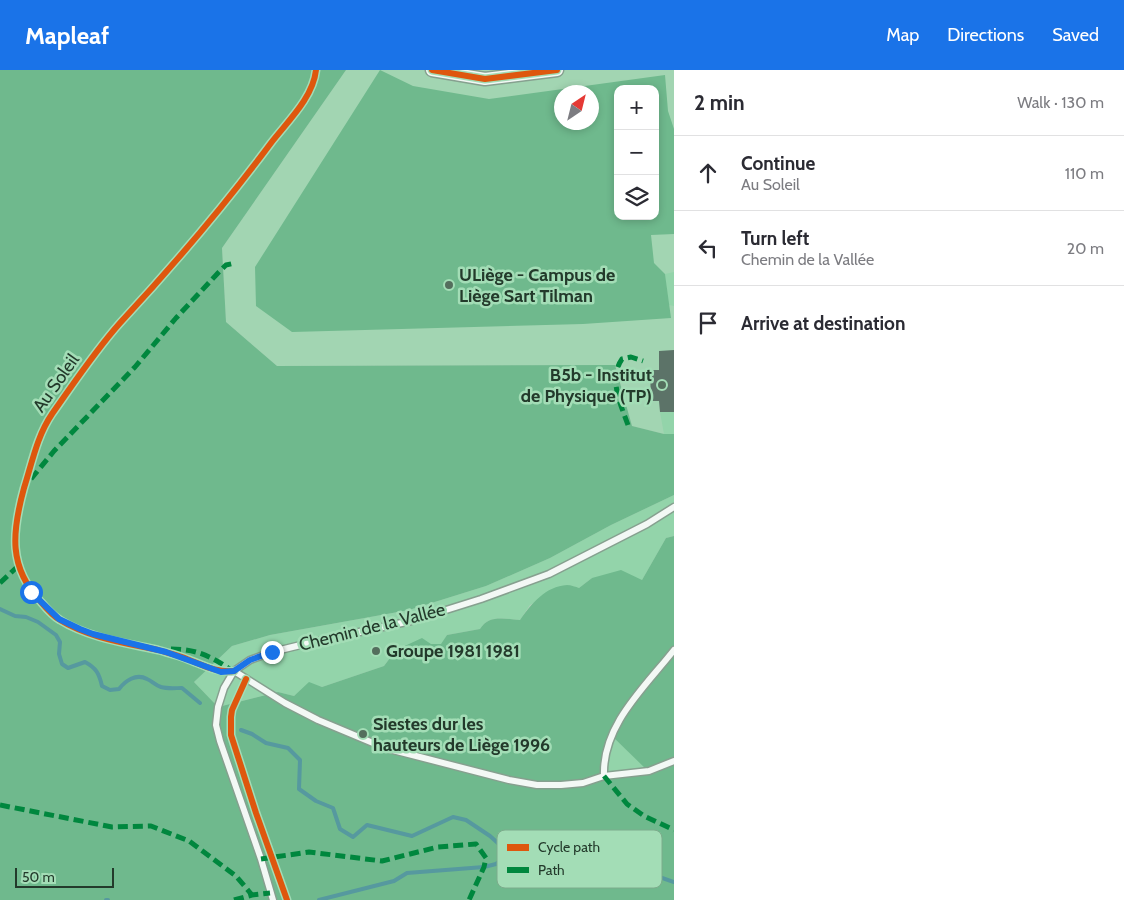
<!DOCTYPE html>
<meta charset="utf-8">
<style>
:root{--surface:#fff;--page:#f7f7f7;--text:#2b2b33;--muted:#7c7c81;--line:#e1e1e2;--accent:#1a73e8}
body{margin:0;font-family:Cabin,sans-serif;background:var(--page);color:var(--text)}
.controls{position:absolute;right:15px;top:15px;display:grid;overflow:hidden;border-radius:10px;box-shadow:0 2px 8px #0003}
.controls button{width:45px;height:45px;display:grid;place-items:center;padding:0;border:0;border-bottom:1px solid var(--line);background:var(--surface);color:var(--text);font:25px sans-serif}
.compass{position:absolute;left:554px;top:15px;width:45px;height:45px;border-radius:50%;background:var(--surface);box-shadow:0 2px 8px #0003;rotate:35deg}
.scale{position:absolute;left:15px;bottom:12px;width:99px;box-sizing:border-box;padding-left:5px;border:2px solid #233a2b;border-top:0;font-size:14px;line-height:18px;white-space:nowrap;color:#233a2b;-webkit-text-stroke:4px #a3ddb6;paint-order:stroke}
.stop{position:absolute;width:15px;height:15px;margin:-11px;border:4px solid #1a73e8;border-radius:50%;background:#fff}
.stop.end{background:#1a73e8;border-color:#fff;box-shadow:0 1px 5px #0008}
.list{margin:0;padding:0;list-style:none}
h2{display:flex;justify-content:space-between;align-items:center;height:65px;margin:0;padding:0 20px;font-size:21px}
h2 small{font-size:16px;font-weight:400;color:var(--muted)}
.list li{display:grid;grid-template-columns:32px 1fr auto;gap:15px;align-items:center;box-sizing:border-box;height:75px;padding:0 20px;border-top:1px solid var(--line)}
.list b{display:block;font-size:19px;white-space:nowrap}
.list p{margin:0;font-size:16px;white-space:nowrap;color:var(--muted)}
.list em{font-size:16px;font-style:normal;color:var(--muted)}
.icon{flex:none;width:28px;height:28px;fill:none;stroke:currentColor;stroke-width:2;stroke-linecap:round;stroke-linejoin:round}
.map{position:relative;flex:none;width:674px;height:830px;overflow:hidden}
header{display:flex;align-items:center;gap:30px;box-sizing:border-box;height:70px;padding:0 25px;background:var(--accent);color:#fff}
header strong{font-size:24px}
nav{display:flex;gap:28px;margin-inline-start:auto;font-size:18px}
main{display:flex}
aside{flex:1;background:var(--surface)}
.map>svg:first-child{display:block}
.built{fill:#a2d5b2;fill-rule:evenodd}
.green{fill:#93d4aa}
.forest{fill:#6fb98d;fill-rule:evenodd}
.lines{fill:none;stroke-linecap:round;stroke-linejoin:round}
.stream{stroke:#56999f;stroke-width:4}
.building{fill:#5c7368}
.lane-casing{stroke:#86a08f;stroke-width:9}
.street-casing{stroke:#86a08f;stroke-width:15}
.lane{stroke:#f3f8f5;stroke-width:6}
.street{stroke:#f3f8f5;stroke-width:12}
.quiet{stroke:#00873e;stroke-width:5;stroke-dasharray:10 5;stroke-linecap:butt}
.cycleway-casing{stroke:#a3ddb6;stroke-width:9}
.cycleway{stroke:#de570e;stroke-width:6}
.route{stroke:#1a73e8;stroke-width:6}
.poi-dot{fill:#546e5d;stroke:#a3ddb6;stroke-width:2}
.labels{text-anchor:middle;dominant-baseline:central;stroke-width:5;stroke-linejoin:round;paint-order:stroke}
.poi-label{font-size:18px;font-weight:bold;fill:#233a2b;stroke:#a3ddb6;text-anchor:start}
.street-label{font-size:18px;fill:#233a2b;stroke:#a3ddb6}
.key{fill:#a3ddb6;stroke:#7dac8c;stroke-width:1}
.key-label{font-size:14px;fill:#233a2b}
</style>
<header>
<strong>Mapleaf</strong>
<nav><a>Map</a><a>Directions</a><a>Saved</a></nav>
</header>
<main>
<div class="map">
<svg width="674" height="830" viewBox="0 0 674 830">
<rect width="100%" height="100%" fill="#b0d0ba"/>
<!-- built -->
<path class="built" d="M346,0H674V364H664L632,356L615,295L277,296L226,252L222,178ZM618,19H655V146H618ZM562,22H592V52H562Z"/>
<!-- green -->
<g class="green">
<polygon points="674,202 674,236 669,235 665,204"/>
<polygon points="660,342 674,342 674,364 664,364"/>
<path d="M674,425V466L666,468L642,510L592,508L579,518L567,515L530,535L520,550C505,549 489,544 480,559L447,565L442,574H431L396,580L384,596L322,617L309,613L294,626L278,622L218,637L194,612L232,576L270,565L409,540L486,516L550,488L611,455Z"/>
<polygon points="611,665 649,701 604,706"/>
</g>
<!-- forest -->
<g class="forest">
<path d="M0,0H346L222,178L226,252L277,296L615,295L632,356L664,364H674V425L611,455L550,488L486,516L409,540L270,565L232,576L194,612L218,637L278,622L294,626L309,612L322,617L384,596L396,580L422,568L431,574H441L447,565L480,559C489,544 505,549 520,550C531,534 546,516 567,515C571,515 576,517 579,518L592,508L621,500L642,510L666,468L674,466V830H0ZM612,666L648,701L604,706Z"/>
<path d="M380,0L413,16L489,29L665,5L668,41L674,59V164L651,165L654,193L665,204L671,248L583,254L292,262L256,236L255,197ZM618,19H655V146H618ZM562,22H592V52H562Z"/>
</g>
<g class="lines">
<!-- stream -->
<g class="stream">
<path d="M0,539L15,546L26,547L38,552L56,565L60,572L59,584L62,594L68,598L85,592C96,598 99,603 102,616L110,620L119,619C125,611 136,603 147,609C152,611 155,615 161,617C168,619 175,618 182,618L200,633"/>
<polyline points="241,660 252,664 266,673 288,678 300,690 299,719 316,731 333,738 340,759 353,767 367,755 412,766 453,747 466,750 490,766 510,784 532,790 549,800 568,806 631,797 674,812"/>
<polyline points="106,830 108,830"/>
<polyline points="319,830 394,811 407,803 484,797 496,794 510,784"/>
</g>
</g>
<!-- building -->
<polygon class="building" points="674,280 674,342 660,342 659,331 651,331 650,300 659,300 659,281"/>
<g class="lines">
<!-- lane casing -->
<g class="lane-casing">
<g id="lane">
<polyline points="234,601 285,633 318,650 385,678 509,710 537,715 561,715 583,713 604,706 649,701 674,691"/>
<path d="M604,706C602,655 645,617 674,580"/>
<polyline points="273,830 261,789 220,671 216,655 218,637 224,618 234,601 250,590 272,582 313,572 411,551 481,529 549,504 647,454 674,437"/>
</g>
</g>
<!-- street casing -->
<g class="street-casing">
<polyline id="street" points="432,0 485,9 557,0"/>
</g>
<!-- lane -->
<use href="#lane" class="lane"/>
<!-- street -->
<use href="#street" class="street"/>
<!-- quiet -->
<g class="quiet">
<path d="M628,355C621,335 608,309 622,289L631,287L643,291"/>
<polyline points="31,409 54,381 135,297 176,248 218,203 226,195 235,193"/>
<polyline points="0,513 18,496"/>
<path d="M171,579C196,579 211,586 231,600"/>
<polyline points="604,706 627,734 644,746 674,760"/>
<polyline points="0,735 112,757 151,756 189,771 236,806 252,825"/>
<polyline points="261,789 309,782 382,791 438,777 476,774 486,788 484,797 469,830"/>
<polyline points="234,830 252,825 270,823"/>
</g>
<!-- cycleway casing -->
<g class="cycleway-casing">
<g id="cycleway">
<polyline points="432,0 485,9 557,0"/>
<path d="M234,601C216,603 203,595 187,589C178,585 168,583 158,580C126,573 89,568 60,550C53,546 46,538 41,532C8,497 12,462 24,418C32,393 37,366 52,344C74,313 95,281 120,253C173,196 224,136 271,73C287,52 313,28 316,0"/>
<polyline points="246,609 232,640 231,647 231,665 256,743 287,830"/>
</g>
</g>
<!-- cycleway -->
<use href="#cycleway" class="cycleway"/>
</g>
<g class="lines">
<!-- route -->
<polyline class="route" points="31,522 59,549 80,559 93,564 166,582 221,602 234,601 250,590 272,582"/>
</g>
<!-- markers -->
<g class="poi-dot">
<circle cx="449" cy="215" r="5"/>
<circle cx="662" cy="315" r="5"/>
<circle cx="376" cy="581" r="5"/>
<circle cx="363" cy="664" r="5"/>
</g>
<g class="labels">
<!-- poi labels -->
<g class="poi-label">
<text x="459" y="205">ULiège - Campus de<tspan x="459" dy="21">Liège Sart Tilman</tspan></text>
<text x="652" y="305" text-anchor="end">B5b - Institut<tspan x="652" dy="21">de Physique (TP)</tspan></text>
<text x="386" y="581">Groupe 1981 1981</text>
<text x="373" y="654">Siestes dur les<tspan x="373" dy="21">hauteurs de Liège 1996</tspan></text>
</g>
<!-- street labels -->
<g class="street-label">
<text transform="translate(56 313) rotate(-55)">Au Soleil</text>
<text transform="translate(372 557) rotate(-14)">Chemin de la Vallée</text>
</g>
</g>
<!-- legend -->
<rect x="497" y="760" width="165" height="58" rx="8" class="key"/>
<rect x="507" y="774" width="22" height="7" fill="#de570e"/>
<rect x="507" y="797" width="22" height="6" fill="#00873e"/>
<g class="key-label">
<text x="538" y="782">Cycle path</text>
<text x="538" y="805">Path</text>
</g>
</svg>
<div class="controls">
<button>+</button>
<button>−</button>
<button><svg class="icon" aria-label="layers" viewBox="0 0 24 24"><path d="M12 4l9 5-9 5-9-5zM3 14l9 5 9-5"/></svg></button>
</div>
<svg class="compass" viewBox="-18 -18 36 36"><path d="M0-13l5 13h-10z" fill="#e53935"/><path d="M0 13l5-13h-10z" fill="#7c7c81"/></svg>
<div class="scale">50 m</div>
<div class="stop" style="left:31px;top:522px"></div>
<div class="stop end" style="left:272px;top:582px"></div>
</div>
<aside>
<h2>2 min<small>Walk · 130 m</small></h2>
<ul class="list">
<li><svg class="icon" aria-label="ahead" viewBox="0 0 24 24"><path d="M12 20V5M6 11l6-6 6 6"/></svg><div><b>Continue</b><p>Au Soleil</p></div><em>110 m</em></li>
<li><svg class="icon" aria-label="left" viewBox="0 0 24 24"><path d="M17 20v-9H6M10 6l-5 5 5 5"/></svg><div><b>Turn left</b><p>Chemin de la Vallée</p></div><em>20 m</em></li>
<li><svg class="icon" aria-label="arrive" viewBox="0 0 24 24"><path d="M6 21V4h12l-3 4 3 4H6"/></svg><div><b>Arrive at destination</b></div></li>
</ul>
</aside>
</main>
